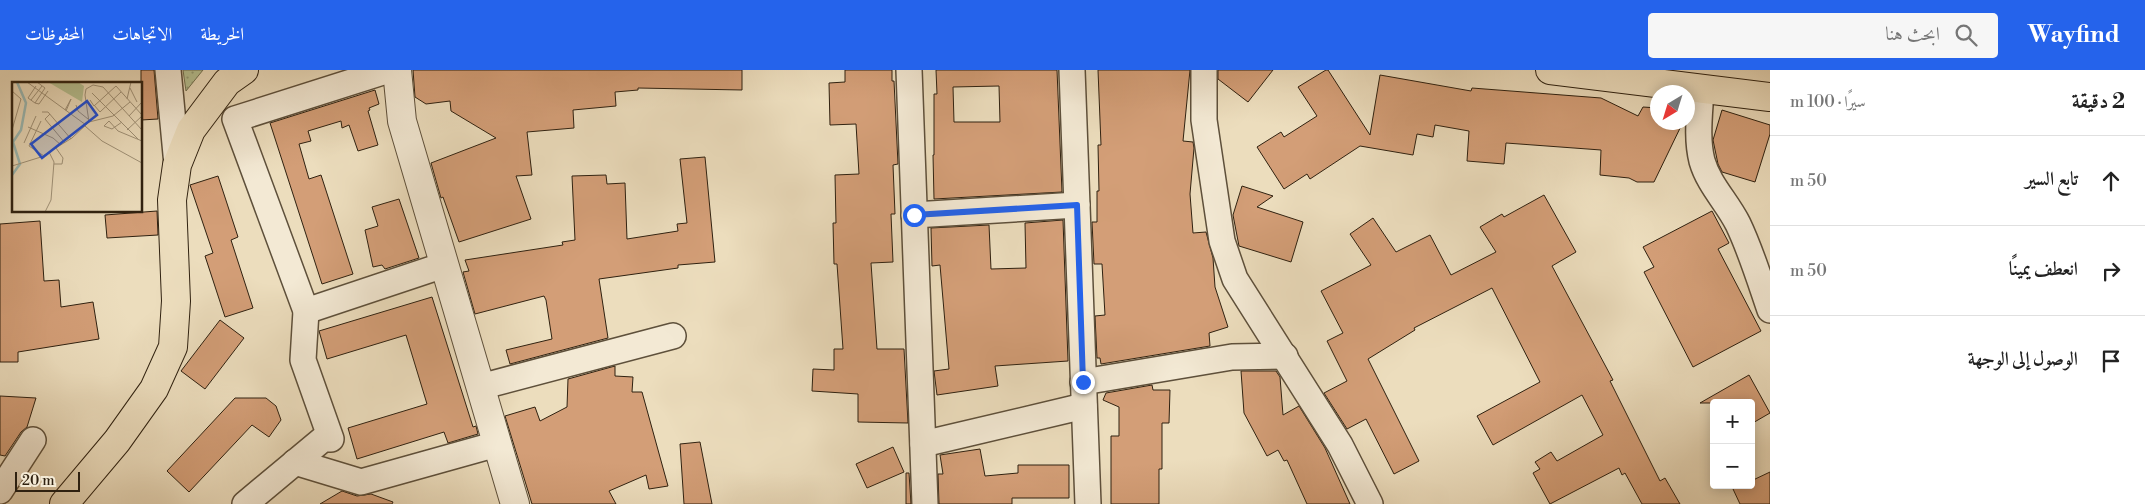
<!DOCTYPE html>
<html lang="ar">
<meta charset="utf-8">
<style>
:root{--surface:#fff;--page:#f6f6f6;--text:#222;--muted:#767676;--line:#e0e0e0;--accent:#2563eb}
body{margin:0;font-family:"Libre Bodoni",Amiri,serif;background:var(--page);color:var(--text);direction:rtl}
.controls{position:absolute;right:15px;bottom:15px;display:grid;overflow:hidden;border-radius:5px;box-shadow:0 2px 12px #0003}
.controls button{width:45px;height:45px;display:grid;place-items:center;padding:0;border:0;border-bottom:1px solid var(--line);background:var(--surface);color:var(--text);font:25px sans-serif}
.compass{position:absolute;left:1650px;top:15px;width:45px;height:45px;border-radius:50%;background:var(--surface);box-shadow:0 2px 12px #0003;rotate:218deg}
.scale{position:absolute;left:15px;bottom:12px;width:65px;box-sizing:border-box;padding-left:5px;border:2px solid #2f2110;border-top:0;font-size:14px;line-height:18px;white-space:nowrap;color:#2f2110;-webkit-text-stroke:4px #f3e9d4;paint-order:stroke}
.stop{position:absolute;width:15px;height:15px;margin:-11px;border:4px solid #2563eb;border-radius:50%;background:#fff}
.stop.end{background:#2563eb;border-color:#fff;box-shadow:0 1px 5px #0008}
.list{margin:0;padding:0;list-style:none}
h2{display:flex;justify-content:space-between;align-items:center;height:65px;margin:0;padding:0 20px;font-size:21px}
h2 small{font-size:16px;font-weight:400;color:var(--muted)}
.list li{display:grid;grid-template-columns:32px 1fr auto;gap:15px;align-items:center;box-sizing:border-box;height:90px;padding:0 20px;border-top:1px solid var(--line)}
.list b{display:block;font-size:19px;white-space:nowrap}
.list em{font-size:16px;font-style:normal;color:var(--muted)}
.icon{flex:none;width:28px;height:28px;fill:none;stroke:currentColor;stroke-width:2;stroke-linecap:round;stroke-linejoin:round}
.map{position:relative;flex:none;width:1770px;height:434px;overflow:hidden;direction:ltr}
header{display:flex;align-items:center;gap:30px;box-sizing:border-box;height:70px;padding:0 25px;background:var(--accent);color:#fff}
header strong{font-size:24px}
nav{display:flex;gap:28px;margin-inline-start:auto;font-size:18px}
.search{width:350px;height:45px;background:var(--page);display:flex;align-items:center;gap:12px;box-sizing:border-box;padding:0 18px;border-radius:5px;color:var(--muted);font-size:19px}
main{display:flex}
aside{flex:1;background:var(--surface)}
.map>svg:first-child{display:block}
.garden{fill:url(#garden-dots);stroke:#727151}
.building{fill:#d39e77;stroke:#2f2110;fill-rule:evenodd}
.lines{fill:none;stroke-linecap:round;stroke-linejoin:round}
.minor-casing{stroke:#5e503b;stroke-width:28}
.tertiary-casing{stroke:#5e503b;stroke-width:30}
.primary-casing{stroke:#2f2110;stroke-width:30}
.minor{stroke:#f3e9d4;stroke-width:25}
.tertiary{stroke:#f3e9d4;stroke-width:28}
.primary{stroke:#ecddbd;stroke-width:28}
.route{stroke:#2563eb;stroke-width:6}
.inset-river{fill:none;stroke:#9abbb7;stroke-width:2.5}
.inset-road{fill:none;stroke:#a09278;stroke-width:1}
.view{fill:#1d4ed8;fill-opacity:0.15;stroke:#1d4ed8;stroke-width:2.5}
.inset-edge{fill:none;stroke:#2f2110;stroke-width:2.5}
</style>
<header>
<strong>Wayfind</strong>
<div class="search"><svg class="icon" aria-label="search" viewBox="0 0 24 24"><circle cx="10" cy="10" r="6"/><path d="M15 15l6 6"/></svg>ابحث هنا</div>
<nav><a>الخريطة</a><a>الاتجاهات</a><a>المحفوظات</a></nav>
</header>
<main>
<aside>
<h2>2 دقيقة<small>سيرًا · 100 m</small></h2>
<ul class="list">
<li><svg class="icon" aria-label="ahead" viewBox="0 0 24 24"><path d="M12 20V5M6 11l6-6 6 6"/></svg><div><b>تابع السير</b></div><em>50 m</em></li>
<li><svg class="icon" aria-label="right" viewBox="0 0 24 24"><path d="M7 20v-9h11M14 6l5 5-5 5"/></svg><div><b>انعطف يمينًا</b></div><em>50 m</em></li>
<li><svg class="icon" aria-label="arrive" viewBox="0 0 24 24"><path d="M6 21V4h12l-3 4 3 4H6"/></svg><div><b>الوصول إلى الوجهة</b></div></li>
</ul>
</aside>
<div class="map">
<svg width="1770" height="434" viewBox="0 0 1770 434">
<defs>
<pattern id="garden-dots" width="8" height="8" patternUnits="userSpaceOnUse" patternTransform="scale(1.25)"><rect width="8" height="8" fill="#b6c192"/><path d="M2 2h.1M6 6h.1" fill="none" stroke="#949c76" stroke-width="1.8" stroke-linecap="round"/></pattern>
</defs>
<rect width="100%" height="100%" fill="#ecddbd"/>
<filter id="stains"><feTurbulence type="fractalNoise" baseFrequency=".004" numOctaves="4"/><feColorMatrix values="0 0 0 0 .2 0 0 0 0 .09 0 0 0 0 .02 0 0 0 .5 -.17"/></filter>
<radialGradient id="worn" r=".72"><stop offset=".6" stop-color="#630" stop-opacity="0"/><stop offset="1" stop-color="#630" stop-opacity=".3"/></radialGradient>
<!-- garden -->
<polygon class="garden" points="183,0 203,0 186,21"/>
<!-- building -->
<g class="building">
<polygon points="141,0 154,0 158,49 141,50"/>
<polygon points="413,0 742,0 742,20 638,18 638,20 615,22 616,36 573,40 574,58 527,62 532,105 516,106 531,149 459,172 443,127 441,128 431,93 496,68 451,41 450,31 426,34 415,27"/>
<polygon points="845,0 892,0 892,11 894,11 898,94 893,95 895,144 891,144 893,192 871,193 877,279 904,279 908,353 858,352 858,324 812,321 813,299 834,300 834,279 843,279 837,194 834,194 833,153 836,153 835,105 859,104 856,54 830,55 829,13 845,12"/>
<path d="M936,0H1057L1062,122L934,129L933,85H934V24H937ZM999,16L1000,52H954L953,17Z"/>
<polygon points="1098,0 1190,0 1183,71 1193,72 1194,78 1190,124 1193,163 1206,162 1213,188 1215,217 1228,257 1209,263 1210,276 1101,294 1100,288 1097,288 1095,246 1105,245 1102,194 1094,194 1092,152 1097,152 1097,121 1099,121 1098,75 1101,75"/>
<polygon points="1218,0 1273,0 1248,32 1218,9"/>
<polygon points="1326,0 1328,0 1370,65 1380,5 1471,21 1472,18 1601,28 1638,46 1643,37 1658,38 1658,52 1683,52 1654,112 1637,112 1629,108 1600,105 1601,80 1506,73 1504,94 1467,91 1469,61 1435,55 1433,67 1417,64 1413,85 1360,76 1310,109 1307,104 1284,119 1257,77 1281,62 1284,67 1317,46 1298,17"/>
<polygon points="375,20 379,34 369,38 370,40 368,41 378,75 358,81 349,55 342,58 341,51 308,61 311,71 299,74 309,109 321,105 353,204 322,214 270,53"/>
<polygon points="1722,40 1770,55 1770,64 1755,112 1722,102 1718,94 1713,70"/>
<polygon points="705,87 715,192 678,195 678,198 599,209 608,268 510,294 506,280 552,269 546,230 544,226 475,244 463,202 469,201 465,190 563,175 562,172 575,170 572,106 606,105 607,114 625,113 627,169 678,161 677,154 687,153 680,89"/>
<polygon points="218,106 238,167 231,170 253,238 225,247 205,186 213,183 190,115"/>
<polygon points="1242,116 1273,126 1257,137 1303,152 1291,192 1239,176 1233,145"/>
<polygon points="1544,125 1576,182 1552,196 1613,310 1610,311 1660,411 1665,408 1680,434 1642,434 1625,403 1622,405 1619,398 1550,434 1533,403 1540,399 1535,392 1551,382 1557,391 1603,365 1582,325 1493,375 1477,346 1540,312 1492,218 1414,258 1415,260 1368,289 1419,391 1394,404 1366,349 1347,359 1324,323 1347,311 1327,271 1343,263 1321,221 1371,195 1350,164 1373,148 1396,182 1430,165 1451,205 1496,182 1480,157 1502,144 1504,147"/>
<polygon points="399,129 419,188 385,199 382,195 373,197 365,160 378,156 372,137"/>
<polygon points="157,141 158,165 107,168 105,145"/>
<polygon points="1712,141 1729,173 1718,179 1761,261 1693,297 1644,202 1654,197 1643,177"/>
<polygon points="1063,150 1068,291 995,296 998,316 937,325 934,301 949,299 940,195 932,196 931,158 989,155 991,199 1026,198 1025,153"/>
<polygon points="40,151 44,211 59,210 61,237 93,232 99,269 18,282 18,292 0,292 0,154"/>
<polygon points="432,227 473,357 476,356 478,364 448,373 444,362 357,389 348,358 427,334 406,265 327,289 319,261"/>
<polygon points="220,250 244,268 205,319 181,301"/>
<polygon points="615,296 615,306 633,307 632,322 642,322 668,416 649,419 646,405 609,421 616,434 532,434 505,346 535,337 540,351 567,337 568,309"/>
<polygon points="1241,301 1276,301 1280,307 1283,345 1299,336 1325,378 1350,434 1307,434 1287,390 1284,391 1278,380 1267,386 1244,343"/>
<polygon points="1749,305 1770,343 1751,354 1751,333 1700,333"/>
<polygon points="1152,315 1153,320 1170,320 1169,353 1162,353 1162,399 1159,399 1159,434 1111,434 1111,366 1119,366 1119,337 1103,330 1106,323"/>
<polygon points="0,326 36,328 27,357 21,362 5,386 0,385"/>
<polygon points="235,328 266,328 276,336 281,350 269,367 252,355 189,422 167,401"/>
<polygon points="700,372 712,434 684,434 680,374"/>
<polygon points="893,377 904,402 867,418 856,394"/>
<polygon points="980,379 985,406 1018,403 1018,395 1069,395 1069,428 1012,428 1012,434 939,434 938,404 943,404 940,385"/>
<polygon points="1770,402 1770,434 1740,434 1733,419 1742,415 1751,415 1751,411"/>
<polygon points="906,403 909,403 911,434 906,434"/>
<polygon points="342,421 357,426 371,424 393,432 392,434 320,434"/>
</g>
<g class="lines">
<!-- minor casing -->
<g class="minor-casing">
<g id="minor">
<polyline points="168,0 177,95"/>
<polyline points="909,0 925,434"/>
<polyline points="1072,0 1088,434"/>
<polyline points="1204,0 1204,50 1222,171 1235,209 1340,375 1370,434"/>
<path d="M1701,19C1700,42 1696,67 1702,91C1709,115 1727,132 1738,154C1751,181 1760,211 1770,240"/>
<polyline points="914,145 1077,135"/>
<polyline points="306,241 444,195"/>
<polyline points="1083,312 1232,287 1285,286"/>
<polyline points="480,317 673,266"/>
<polyline points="923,374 1084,336"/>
<polyline points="295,392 361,412 497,374"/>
<polyline points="0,421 33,370"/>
<polyline points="245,434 323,369 331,369 303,290 306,241 235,49 389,0"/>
</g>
</g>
<!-- tertiary casing -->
<g class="tertiary-casing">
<polyline id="tertiary" points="397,0 402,51 515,434"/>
</g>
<!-- primary casing -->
<g class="primary-casing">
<g id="primary">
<polyline points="1550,0 1770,27"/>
<polyline points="64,434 117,371 154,319 173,277 176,231 172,130 177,95 191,60 227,12 244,0"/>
</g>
</g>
<!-- minor -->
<use href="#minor" class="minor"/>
<!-- tertiary -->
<use href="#tertiary" class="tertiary"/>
<!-- primary -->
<use href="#primary" class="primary"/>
</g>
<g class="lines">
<!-- route -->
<polyline class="route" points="914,145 1077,135 1083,312"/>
</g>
<!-- overview -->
<g transform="translate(12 12)">
<rect width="130" height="130" fill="#ecddbd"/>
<path d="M36,0H66L72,4L70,20Z" fill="#b6c192"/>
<path class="inset-river" d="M0,93L8,82L1,60L9,48L14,21L5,0"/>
<path class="inset-road" d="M15,0L74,43M25,0L33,6L23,21L27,22L36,9M118,6L125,20M0,9L9,17L0,48M80,11L126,57M115,17L119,0M19,18L30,4M78,18L82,24L104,4L130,33M23,21L16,16L24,4M64,23L66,29L76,37M82,23L88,30L109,10M53,28L59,17L54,29M30,30H36L59,57M38,32L33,37L53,61M117,34L130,20M29,39L17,64L32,74M97,39L106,49L130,59M97,39L92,44L100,47L110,40M77,40L101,34L118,20M73,44L90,59L130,81M16,45L41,56L49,63M115,48L130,34M12,61L24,34M42,82H50L51,76L44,66M0,84L29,75L60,56L77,40L73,13L74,7L81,3L91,5L130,48M33,130L39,118L42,80L37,70"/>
<path class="view" d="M75,19L85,33L30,76L19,62Z"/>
<rect width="130" height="130" class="inset-edge"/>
</g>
<rect width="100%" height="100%" filter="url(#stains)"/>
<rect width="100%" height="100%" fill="url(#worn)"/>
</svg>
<div class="controls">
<button>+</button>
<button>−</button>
</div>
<svg class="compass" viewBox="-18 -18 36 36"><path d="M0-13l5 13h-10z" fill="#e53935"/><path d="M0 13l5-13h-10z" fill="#767676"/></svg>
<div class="scale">20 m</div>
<div class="stop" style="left:914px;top:145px"></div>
<div class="stop end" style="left:1083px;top:312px"></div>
</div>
</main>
